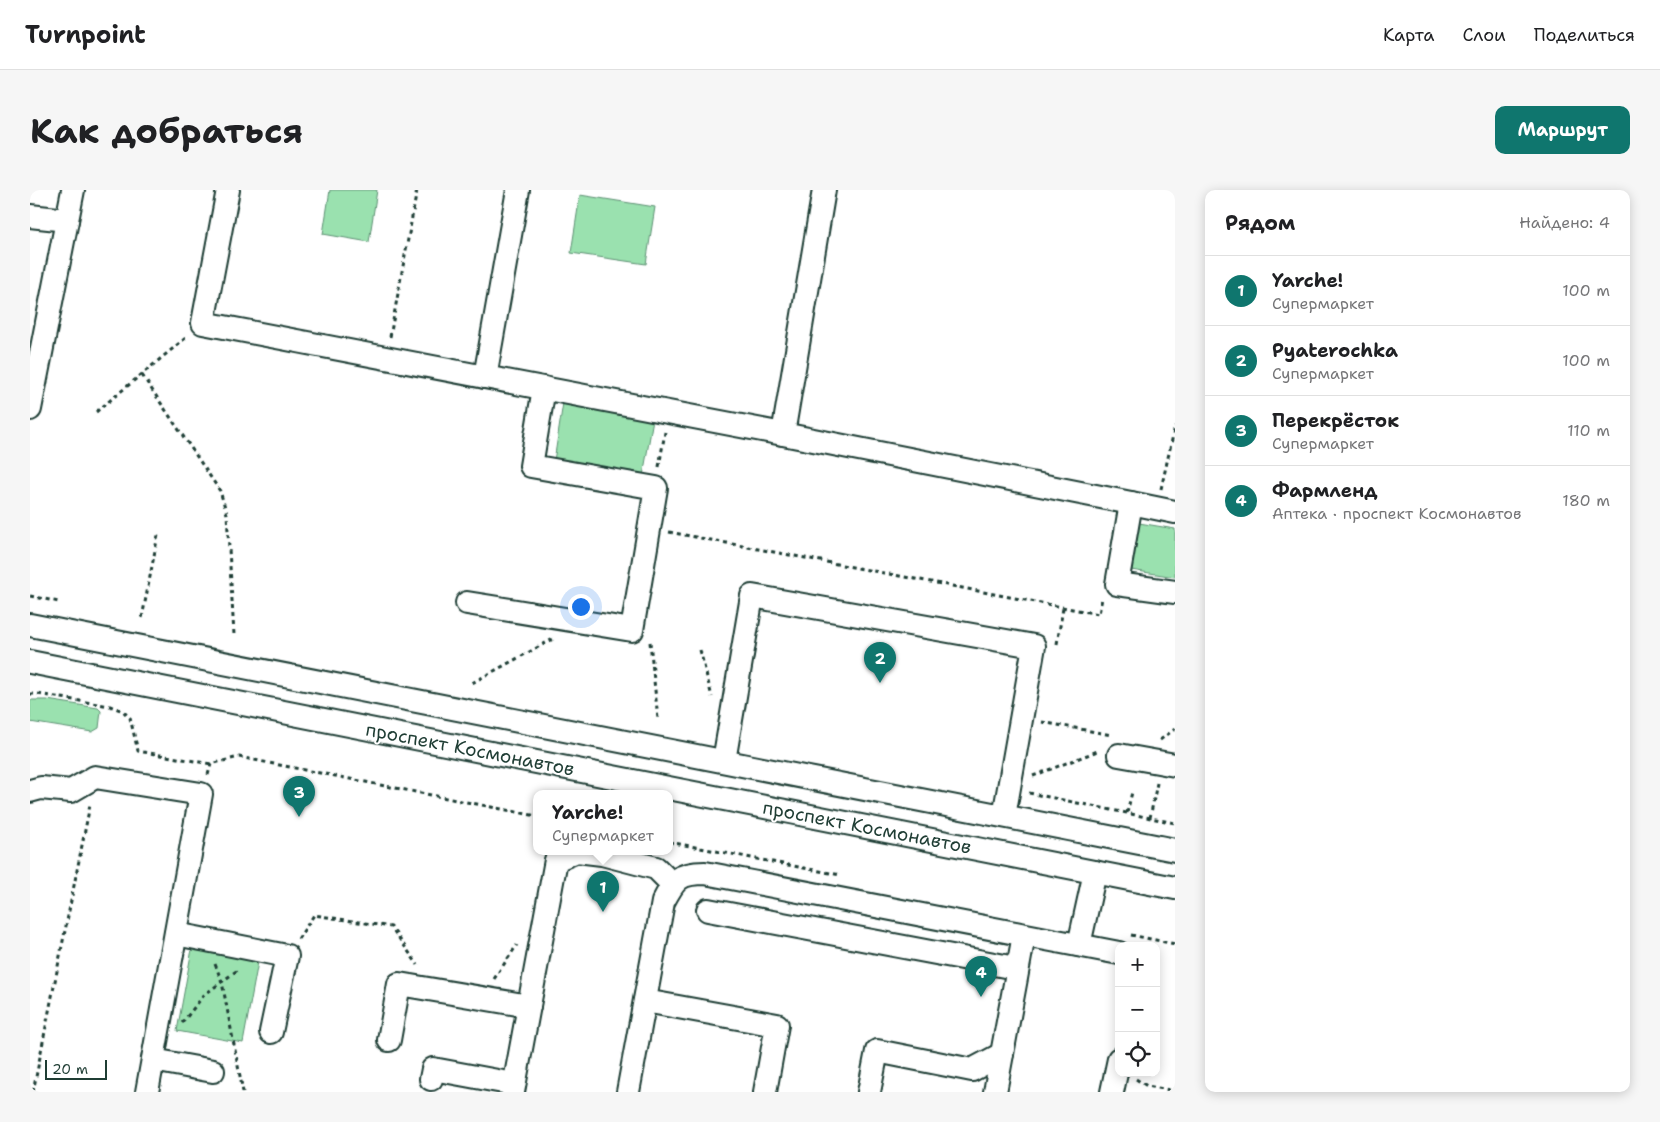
<!DOCTYPE html>
<html lang="ru">
<meta charset="utf-8">
<style>
:root{--surface:#fff;--page:#f6f6f6;--text:#202124;--muted:#757577;--line:#e0e0e0;--accent:#0f766e}
body{margin:0;font-family:"Shantell Sans",sans-serif;background:var(--page);color:var(--text)}
.controls{position:absolute;right:15px;bottom:15px;display:grid;overflow:hidden;border-radius:10px;box-shadow:0 2px 12px #0003}
.controls button{width:45px;height:45px;display:grid;place-items:center;padding:0;border:0;border-bottom:1px solid var(--line);background:var(--surface);color:var(--text);font:25px sans-serif}
.scale{position:absolute;left:15px;bottom:12px;width:62px;box-sizing:border-box;padding-left:5px;border:2px solid #1f3d34;border-top:0;font-size:14px;line-height:18px;white-space:nowrap;color:#1f3d34;-webkit-text-stroke:4px #fff;paint-order:stroke}
.you{position:absolute;left:550px;top:416px;width:18px;height:18px;margin:-12px;border:4px solid #fff;border-radius:50%;background:#1a73e8;box-shadow:0 0 0 8px #1a73e833}
.badge{display:grid;place-items:center;width:32px;height:32px;border-radius:50%;background:var(--accent);color:#fff;font-size:16px;font-weight:700}
.pin{position:absolute;translate:-50% -41px;filter:drop-shadow(0 1px 2px #0008)}
.pin::after{content:'';position:absolute;top:26px;width:18px;height:15px;background:inherit;clip-path:polygon(0 0,100% 0,50% 100%)}
.popup{position:absolute;left:503px;top:600px;width:140px;height:65px;box-sizing:border-box;display:grid;place-content:center;border-radius:10px;background:var(--surface);filter:drop-shadow(0 1px 4px #0005);font-size:16px;white-space:nowrap;color:var(--muted)}
.popup b{font-size:19px;color:var(--text)}
.popup::after{content:'';position:absolute;left:50%;top:100%;margin-left:-10px;border:10px solid transparent;border-top-color:var(--surface)}
.list{margin:0;padding:0;list-style:none}
h2{display:flex;justify-content:space-between;align-items:center;height:65px;margin:0;padding:0 20px;font-size:21px}
h2 small{font-size:16px;font-weight:400;color:var(--muted)}
.list li{display:grid;grid-template-columns:32px 1fr auto;gap:15px;align-items:center;box-sizing:border-box;height:70px;padding:0 20px;border-top:1px solid var(--line)}
.list b{display:block;font-size:19px;white-space:nowrap}
.list p{margin:0;font-size:16px;white-space:nowrap;color:var(--muted)}
.list em{font-size:16px;font-style:normal;color:var(--muted)}
.icon{flex:none;width:28px;height:28px;fill:none;stroke:currentColor;stroke-width:2;stroke-linecap:round;stroke-linejoin:round}
.map{position:relative;flex:none;width:1145px;height:902px;overflow:hidden;border-radius:10px}
header{display:flex;align-items:center;gap:30px;box-sizing:border-box;height:70px;padding:0 25px;background:var(--surface);border-bottom:1px solid var(--line)}
header strong{font-size:24px}
nav{display:flex;gap:28px;margin-inline-start:auto;font-size:18px}
.intro{display:flex;align-items:center;justify-content:space-between;box-sizing:border-box;height:120px;padding:0 30px}
h1{margin:0;font-size:35px}
.button{padding:12px 22px;border-radius:10px;background:var(--accent);color:#fff;font-size:18px;font-weight:700}
main{display:flex;gap:30px;padding:0 30px}
aside{flex:1;background:var(--surface);border-radius:10px;box-shadow:0 2px 12px #0003}
.map>svg:first-child{display:block}
.green{fill:#9ae1af;stroke:#5c8f72}
.lines{fill:none;stroke-linecap:round;stroke-linejoin:round}
.minor-casing{stroke:#1f3d34;stroke-width:26}
.path{stroke:#1f3d34;stroke-width:3;stroke-dasharray:4 4;stroke-linecap:butt}
.minor{stroke:#fff;stroke-width:22}
.labels{text-anchor:middle;dominant-baseline:central;stroke-width:4;stroke-linejoin:round;paint-order:stroke}
.street-label{font-size:19px;fill:#1f3d34;stroke:#fff}
</style>
<header>
<strong>Turnpoint</strong>
<nav><a>Карта</a><a>Слои</a><a>Поделиться</a></nav>
</header>
<div class="intro"><h1>Как добраться</h1><a class="button">Маршрут</a></div>
<main>
<div class="map">
<svg width="1145" height="902" viewBox="0 0 1145 902">
<rect width="100%" height="100%" fill="#fff"/>
<filter id="ink" filterUnits="userSpaceOnUse"><feTurbulence type="fractalNoise" baseFrequency=".02" numOctaves="2"/><feDisplacementMap in="SourceGraphic" scale="10" xChannelSelector="R" yChannelSelector="G"/><feConvolveMatrix kernelMatrix="1 2 1 2 8 2 1 2 1" color-interpolation-filters="sRGB"/></filter>
<g filter="url(#ink)">
<!-- green -->
<g class="green">
<polygon points="300,0 347,0 339,52 293,44"/>
<polygon points="550,5 625,17 616,74 541,63"/>
<polygon points="533,213 623,229 613,286 524,271"/>
<polygon points="1109,333 1145,339 1145,387 1101,380"/>
<polygon points="0,510 17,510 68,518 71,521 69,538 62,542 0,532"/>
<polygon points="162,759 228,772 213,853 147,841"/>
</g>
<g class="lines">
<!-- minor casing -->
<g class="minor-casing">
<g id="minor">
<polyline points="198,0 173,133 753,244"/>
<polyline points="794,0 753,244 1101,313"/>
<polyline points="0,26 37,30"/>
<polyline points="455,187 488,0"/>
<polyline points="0,219 43,0"/>
<polyline points="1145,322 1101,313 1087,394 1145,402"/>
<polyline points="437,413 602,440 626,298 501,276 514,198"/>
<polyline points="0,435 1145,660"/>
<polyline points="0,472 1145,698"/>
<polyline points="1089,565 1145,575"/>
<polyline points="694,571 722,406 1004,456 974,626"/>
<polyline points="0,601 11,598 41,601 65,587 171,604 117,902"/>
<polyline points="678,720 980,777"/>
<polyline points="146,744 257,766 241,842"/>
<polyline points="1049,755 1065,682"/>
<polyline points="615,811 747,835 735,902"/>
<polyline points="359,850 369,794 499,816"/>
<polyline points="123,870 183,881"/>
<polyline points="401,889 403,879 484,894"/>
<polyline points="483,902 526,670 547,661 572,664 626,678 642,694"/>
<path d="M598,902L633,712C645,689 649,683 675,683L1089,763"/>
<polyline points="839,902 847,861 942,880 972,864"/>
<polyline points="965,902 994,745"/>
<polyline points="1082,902 1089,869"/>
</g>
</g>
<!-- path -->
<g class="path">
<polyline points="360,147 387,0"/>
<polyline points="112,185 190,301 197,324 204,445"/>
<polyline points="66,222 158,146"/>
<polyline points="629,277 635,242"/>
<polyline points="1131,299 1145,236"/>
<polyline points="639,342 1069,424 1072,408"/>
<polyline points="0,406 29,412"/>
<polyline points="112,428 128,345"/>
<polyline points="620,452 628,529"/>
<polyline points="1027,454 1033,418"/>
<polyline points="670,460 682,507"/>
<polyline points="442,493 523,449"/>
<polyline points="0,504 8,504 80,516 93,521 100,528 108,561 181,574"/>
<polyline points="1012,532 1082,545"/>
<polyline points="1130,550 1145,539"/>
<polyline points="178,585 181,574 209,567 507,626"/>
<polyline points="1003,586 1070,560"/>
<polyline points="999,603 1145,633"/>
<polyline points="1097,623 1102,602"/>
<polyline points="1120,628 1127,593"/>
<polyline points="639,652 810,685"/>
<polyline points="1101,745 1145,754"/>
<polyline points="268,749 284,725 361,737 388,775"/>
<polyline points="185,774 192,792 213,902"/>
<polyline points="464,789 487,755"/>
<polyline points="152,833 174,805 209,779"/>
<polyline points="1106,889 1117,896 1145,901"/>
<polyline points="3,902 60,615"/>
</g>
<!-- minor -->
<use href="#minor" class="minor"/>
</g>
</g>
<g class="labels">
<!-- street labels -->
<g class="street-label">
<text transform="translate(440 559) rotate(11)">проспект Космонавтов</text>
<text transform="translate(837 637) rotate(11)">проспект Космонавтов</text>
</g>
</g>
</svg>
<div class="controls">
<button>+</button>
<button>−</button>
<button><svg class="icon" aria-label="locate" viewBox="0 0 24 24"><circle cx="12" cy="12" r="6"/><path d="M12 2v4M12 18v4M2 12h4M18 12h4"/></svg></button>
</div>
<div class="scale">20 m</div>
<div class="you"></div>
<div class="pin badge" style="left:573px;top:722px">1</div>
<div class="popup"><b>Yarche!</b>Супермаркет</div>
<div class="pin badge" style="left:850px;top:493px">2</div>
<div class="pin badge" style="left:269px;top:627px">3</div>
<div class="pin badge" style="left:951px;top:807px">4</div>
</div>
<aside>
<h2>Рядом<small>Найдено: 4</small></h2>
<ul class="list">
<li><span class="badge">1</span><div><b>Yarche!</b><p>Супермаркет</p></div><em>100 m</em></li>
<li><span class="badge">2</span><div><b>Pyaterochka</b><p>Супермаркет</p></div><em>100 m</em></li>
<li><span class="badge">3</span><div><b>Перекрёсток</b><p>Супермаркет</p></div><em>110 m</em></li>
<li><span class="badge">4</span><div><b>Фармленд</b><p>Аптека · проспект Космонавтов</p></div><em>180 m</em></li>
</ul>
</aside>
</main>
